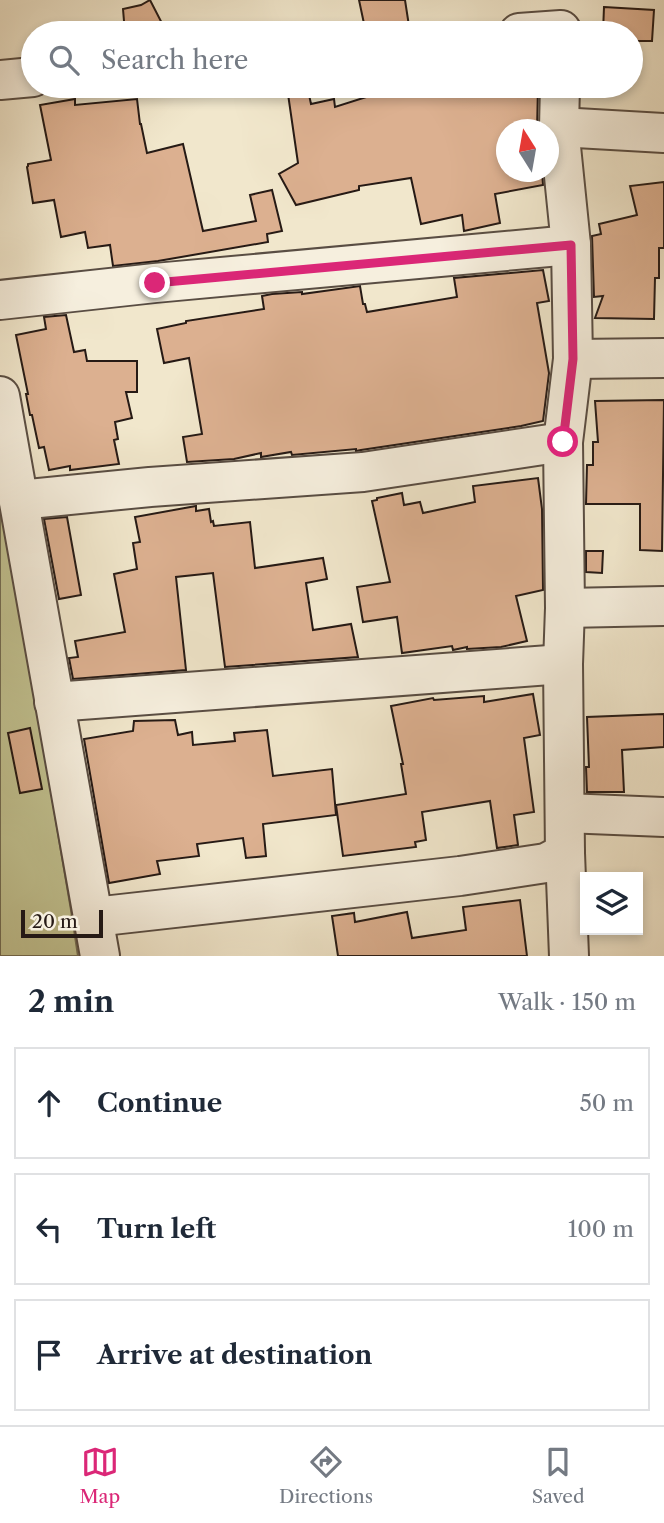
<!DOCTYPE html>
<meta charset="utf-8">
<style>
:root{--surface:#fff;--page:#f6f6f7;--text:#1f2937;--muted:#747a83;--line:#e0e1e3;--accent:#db2777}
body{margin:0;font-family:"Libre Caslon Text",serif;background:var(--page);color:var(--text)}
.controls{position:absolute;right:21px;bottom:21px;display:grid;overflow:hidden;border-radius:0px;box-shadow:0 4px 10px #0003}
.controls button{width:63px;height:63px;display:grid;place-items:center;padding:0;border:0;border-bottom:2px solid var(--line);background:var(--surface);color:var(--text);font:35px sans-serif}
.compass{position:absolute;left:496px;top:119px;width:63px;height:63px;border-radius:50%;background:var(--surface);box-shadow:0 4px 10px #0003;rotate:349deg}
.scale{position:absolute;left:21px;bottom:18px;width:82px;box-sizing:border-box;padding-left:7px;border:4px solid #261a15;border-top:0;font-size:19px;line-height:24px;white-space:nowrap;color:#261a15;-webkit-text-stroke:5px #f6efde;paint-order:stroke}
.stop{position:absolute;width:21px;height:21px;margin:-16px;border:5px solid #db2777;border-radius:50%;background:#fff}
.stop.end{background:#db2777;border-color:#fff;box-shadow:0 2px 7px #0008}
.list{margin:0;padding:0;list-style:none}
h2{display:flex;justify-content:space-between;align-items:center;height:91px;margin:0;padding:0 28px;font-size:30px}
h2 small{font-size:23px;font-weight:400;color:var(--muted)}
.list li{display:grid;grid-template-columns:46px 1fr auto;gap:21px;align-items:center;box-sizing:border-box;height:112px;margin:0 14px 14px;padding:0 14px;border:2px solid var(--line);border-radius:0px}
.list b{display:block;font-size:26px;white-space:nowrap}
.list em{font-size:23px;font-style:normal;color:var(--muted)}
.icon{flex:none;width:38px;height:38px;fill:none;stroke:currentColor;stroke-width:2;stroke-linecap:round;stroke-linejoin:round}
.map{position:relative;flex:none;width:664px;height:956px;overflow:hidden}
.search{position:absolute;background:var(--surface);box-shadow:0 4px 10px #0003;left:21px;right:21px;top:21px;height:77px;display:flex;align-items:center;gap:18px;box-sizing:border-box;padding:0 24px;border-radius:38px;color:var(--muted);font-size:26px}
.sheet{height:469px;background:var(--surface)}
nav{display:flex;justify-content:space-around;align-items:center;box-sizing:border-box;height:98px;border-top:2px solid var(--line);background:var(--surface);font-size:19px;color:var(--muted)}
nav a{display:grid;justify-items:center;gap:4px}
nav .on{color:var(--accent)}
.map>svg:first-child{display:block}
.green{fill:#c2c392;stroke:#746e54;stroke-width:2}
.building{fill:#dcb090;stroke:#261a15;stroke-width:2}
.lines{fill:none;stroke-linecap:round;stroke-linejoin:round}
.minor-casing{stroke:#594d43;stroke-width:42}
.minor{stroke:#f6efde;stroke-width:38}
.route{stroke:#db2777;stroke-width:9}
</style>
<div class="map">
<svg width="664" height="956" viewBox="0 0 664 956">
<rect width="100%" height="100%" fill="#f1e7cc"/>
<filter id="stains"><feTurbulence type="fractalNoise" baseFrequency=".00286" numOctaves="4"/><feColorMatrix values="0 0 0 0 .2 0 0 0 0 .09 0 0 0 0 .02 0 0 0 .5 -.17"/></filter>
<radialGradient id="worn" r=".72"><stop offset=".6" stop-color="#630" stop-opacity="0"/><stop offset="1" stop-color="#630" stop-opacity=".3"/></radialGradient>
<!-- green -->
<polygon class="green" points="0,491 71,910 78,956 0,956"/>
<!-- building -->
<g class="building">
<polygon points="150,0 167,33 125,33 123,9 141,5"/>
<polygon points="359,0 405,0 409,26 366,33"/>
<polygon points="604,7 654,10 652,41 631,41 631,33 603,33"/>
<polygon points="401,86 538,86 537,130 507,130 507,172 542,172 543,185 495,194 500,223 464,231 462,215 421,224 411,178 359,186 359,190 296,205 279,174 298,163 288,94 308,90 311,104 334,99 335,107"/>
<polygon points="75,99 75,105 137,99 140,124 141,124 147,153 183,144 203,231 256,221 250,195 272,190 282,231 267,234 268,242 158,261 113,266 110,245 88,248 85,232 61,237 54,200 33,203 27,167 28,166 28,164 51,160 40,105"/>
<polygon points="664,182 664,248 659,248 659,278 655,278 654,319 595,318 603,296 594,297 592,236 601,234 599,224 637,215 630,186"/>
<polygon points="543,270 549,301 537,303 549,373 543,421 521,426 361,450 356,451 356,449 292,455 291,452 261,457 261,453 234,459 187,462 183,437 202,434 189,358 164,363 157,329 186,323 186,321 264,309 262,296 272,294 302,292 302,294 360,286 363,304 365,304 367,312 457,297 454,278"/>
<polygon points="66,315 74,352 85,350 87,361 137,361 137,392 126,392 132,418 115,422 118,439 114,440 119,464 70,470 70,466 49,470 44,447 39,448 32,415 30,415 26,394 28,394 16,335 46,329 44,317"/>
<polygon points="664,400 662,551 640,550 640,504 586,504 587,465 593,465 593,442 598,442 595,401"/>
<polygon points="538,478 542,509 543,590 516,596 527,641 501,647 467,649 467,647 453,650 452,646 402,653 397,617 363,622 357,587 390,582 372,501 377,500 377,498 402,493 404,505 420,502 423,513 475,502 473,486"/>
<polygon points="196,506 196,511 209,509 211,522 213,521 214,526 250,522 255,568 323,558 327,579 306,583 313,630 351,624 358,657 225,667 213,573 176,577 186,670 73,679 69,658 78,657 75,641 125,632 114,574 137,569 133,543 140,542 135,517"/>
<polygon points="67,517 81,595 59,599 44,519"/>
<polygon points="586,551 603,551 602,573 586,572"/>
<polygon points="533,694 540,735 524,738 534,812 514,815 518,845 497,848 490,801 422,812 426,840 415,842 416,847 343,856 336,805 406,794 401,764 403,764 391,706 433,698 434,700 484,696 484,702"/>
<polygon points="664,714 664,747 622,750 624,792 587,792 586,767 589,767 587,717"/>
<polygon points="175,720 178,735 192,732 193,745 235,741 234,733 267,730 273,776 332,769 336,815 263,824 266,856 246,858 243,838 197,844 199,856 157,861 160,874 109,883 84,739 133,731 134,721"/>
<polygon points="30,728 42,789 20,793 8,733"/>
<polygon points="520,900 527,956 338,956 332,916 354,913 355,922 407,912 412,938 466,930 463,907"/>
</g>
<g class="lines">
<!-- minor casing -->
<g class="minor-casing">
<g id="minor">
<polyline points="519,33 561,30"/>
<polyline points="0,80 33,77"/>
<polyline points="560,86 559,127 571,245 573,359 563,442 565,608 563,664 565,853 569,956"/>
<polyline points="559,127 664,133"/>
<polyline points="0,300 155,283 571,245"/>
<polyline points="573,359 664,358"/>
<polyline points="0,396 100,956"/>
<polyline points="19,500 150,487 363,472 563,442"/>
<polyline points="565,608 664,606"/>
<polyline points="54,702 563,664"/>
<polyline points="565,813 664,817"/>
<polyline points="94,917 460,876 546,863 565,853"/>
</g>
</g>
<!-- minor -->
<use href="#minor" class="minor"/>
</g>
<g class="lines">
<!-- route -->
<polyline class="route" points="155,283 571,245 573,359 563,442"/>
</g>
<rect width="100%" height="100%" filter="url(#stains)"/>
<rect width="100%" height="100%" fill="url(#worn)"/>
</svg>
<div class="controls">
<button><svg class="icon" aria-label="layers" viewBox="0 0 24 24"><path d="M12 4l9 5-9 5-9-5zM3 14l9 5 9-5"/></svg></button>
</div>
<svg class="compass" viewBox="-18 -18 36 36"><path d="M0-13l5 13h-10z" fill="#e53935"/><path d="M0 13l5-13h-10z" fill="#747a83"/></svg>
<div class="scale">20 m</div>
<div class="stop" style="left:563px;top:442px"></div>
<div class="stop end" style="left:155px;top:283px"></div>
<div class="search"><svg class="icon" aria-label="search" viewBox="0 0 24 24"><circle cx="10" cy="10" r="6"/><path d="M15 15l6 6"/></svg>Search here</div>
</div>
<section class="sheet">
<h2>2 min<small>Walk · 150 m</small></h2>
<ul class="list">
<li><svg class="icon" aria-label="ahead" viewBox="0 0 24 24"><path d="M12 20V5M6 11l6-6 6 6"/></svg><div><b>Continue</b></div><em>50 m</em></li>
<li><svg class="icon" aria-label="left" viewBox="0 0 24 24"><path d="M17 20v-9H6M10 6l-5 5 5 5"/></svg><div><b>Turn left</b></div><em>100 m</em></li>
<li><svg class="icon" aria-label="arrive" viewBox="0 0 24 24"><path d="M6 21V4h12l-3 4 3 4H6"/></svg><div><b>Arrive at destination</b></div></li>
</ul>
</section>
<nav>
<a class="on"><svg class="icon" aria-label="map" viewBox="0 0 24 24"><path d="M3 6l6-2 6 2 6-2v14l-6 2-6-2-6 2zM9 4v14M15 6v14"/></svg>Map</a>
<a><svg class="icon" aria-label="directions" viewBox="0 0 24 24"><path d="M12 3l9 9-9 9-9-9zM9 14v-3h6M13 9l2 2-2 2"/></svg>Directions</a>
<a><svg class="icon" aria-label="saved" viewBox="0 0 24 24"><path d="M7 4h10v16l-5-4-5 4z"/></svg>Saved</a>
</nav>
